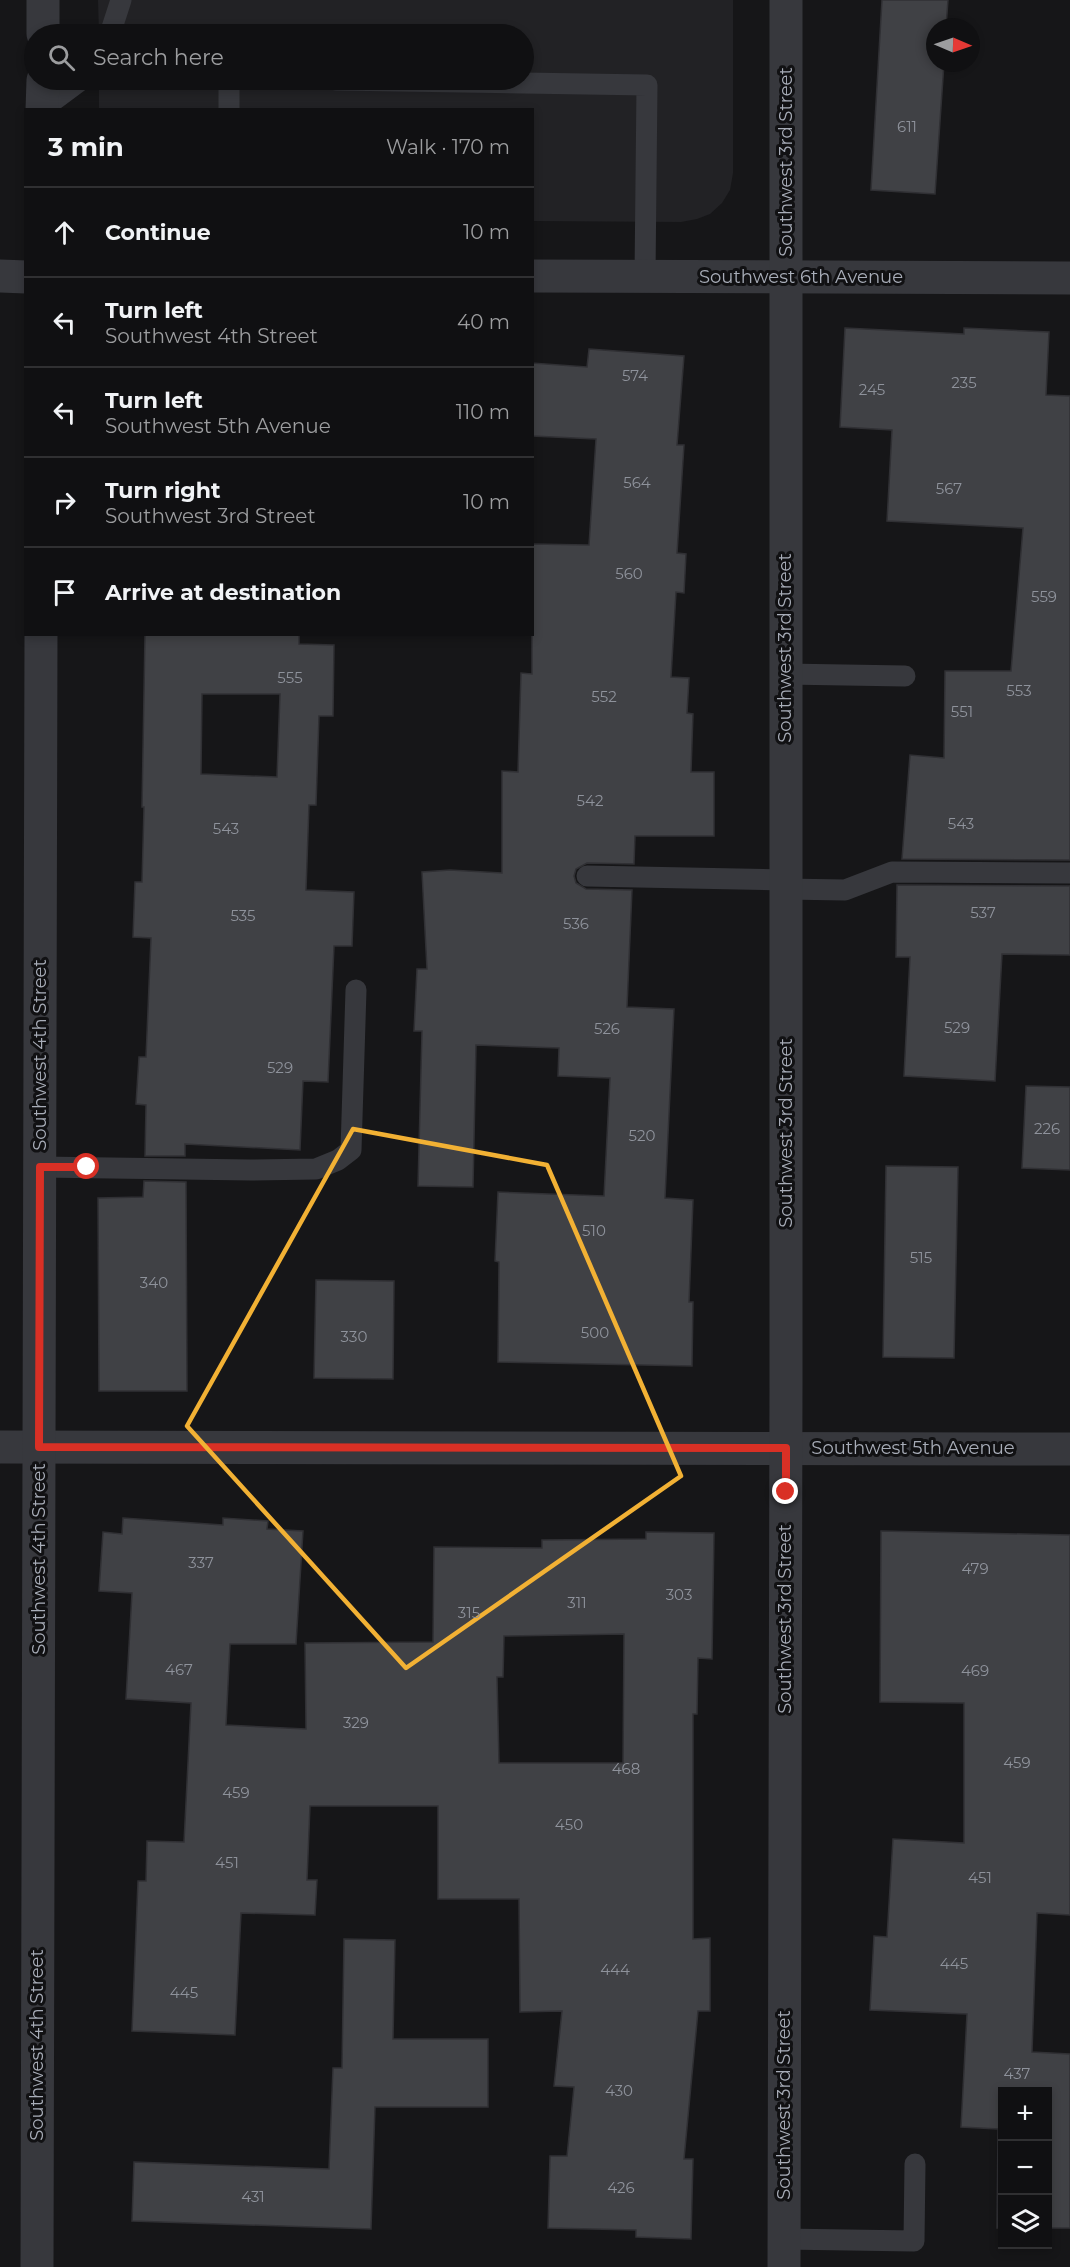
<!DOCTYPE html>
<meta charset="utf-8">
<style>
:root{--surface:#101012;--page:#1e1e20;--text:#f1f3f6;--muted:#9c9d9f;--line:#303032}
body{margin:0;font-family:Montserrat,sans-serif;background:var(--page);color:var(--text)}
.controls{position:absolute;right:18px;bottom:18px;display:grid;overflow:hidden;border-radius:0px;box-shadow:0 3px 9px #0003}
.controls button{width:54px;height:54px;display:grid;place-items:center;padding:0;border:0;border-bottom:2px solid var(--line);background:var(--surface);color:var(--text);font:30px sans-serif}
.compass{position:absolute;left:926px;top:18px;width:54px;height:54px;border-radius:50%;background:var(--surface);box-shadow:0 3px 9px #0003;rotate:92deg}
.stop{position:absolute;width:18px;height:18px;margin:-14px;border:4px solid #d93025;border-radius:50%;background:#fff}
.stop.end{background:#d93025;border-color:#fff;box-shadow:0 2px 6px #0008}
.list{margin:0;padding:0;list-style:none}
h2{display:flex;justify-content:space-between;align-items:center;height:78px;margin:0;padding:0 24px;font-size:26px}
h2 small{font-size:20px;font-weight:400;color:var(--muted)}
.list li{display:grid;grid-template-columns:39px 1fr auto;gap:18px;align-items:center;box-sizing:border-box;height:90px;padding:0 24px;border-top:2px solid var(--line)}
.list b{display:block;font-size:22px;white-space:nowrap}
.list p{margin:0;font-size:20px;white-space:nowrap;color:var(--muted)}
.list em{font-size:20px;font-style:normal;color:var(--muted)}
.icon{flex:none;width:33px;height:33px;fill:none;stroke:currentColor;stroke-width:2;stroke-linecap:round;stroke-linejoin:round}
.map{position:relative;flex:none;width:1070px;height:2267px;overflow:hidden}
.search{position:absolute;background:var(--surface);box-shadow:0 3px 9px #0003;left:24px;top:24px;width:510px;height:66px;display:flex;align-items:center;gap:15px;box-sizing:border-box;padding:0 21px;border-radius:33px;color:var(--muted);font-size:22px}
.panel{position:absolute;background:var(--surface);box-shadow:0 3px 9px #0003;left:24px;top:108px;width:510px;height:528px;border-radius:0px}
.map>svg:first-child{display:block}
.built{fill:#222225}
.building{fill:#404145;stroke:#303034;stroke-width:1.5;fill-rule:evenodd}
.lines{fill:none;stroke-linecap:round;stroke-linejoin:round}
.service{stroke:#37383d;stroke-width:21}
.minor{stroke:#37383d;stroke-width:33}
.route{stroke:#d93025;stroke-width:8}
.marked{fill:none;stroke:#f2b134;stroke-width:4.5;stroke-linejoin:round}
.labels{text-anchor:middle;dominant-baseline:central;stroke-width:6;stroke-linejoin:round;paint-order:stroke}
.number-label{font-size:15px;fill:#8e929b}
.street-label{font-size:18px;fill:#a8adb8;stroke:#111113}
</style>
<div class="map">
<svg width="1070" height="2267" viewBox="0 0 1070 2267">
<rect width="100%" height="100%" fill="#161618"/>
<!-- built -->
<polygon class="built" points="98,0 733,0 733,173 730,190 722,203 710,214 697,219 681,222 533,221 532,110 99,109 99,80 524,80 524,34 99,34"/>
<!-- building -->
<g class="building">
<polygon points="882,0 948,0 946,27 935,27 935,63 944,63 935,194 871,190"/>
<polygon points="845,328 964,334 964,328 1049,332 1046,395 1070,396 1070,860 902,859 910,755 944,758 945,671 1011,671 1023,528 887,521 892,430 840,427"/>
<polygon points="589,349 684,356 677,445 684,445 677,553 686,554 684,593 676,592 671,677 689,678 687,713 693,714 691,772 714,772 714,836 635,836 634,864 587,863 576,869 574,876 576,883 586,889 632,890 627,1007 674,1009 665,1198 693,1200 689,1302 693,1302 692,1366 498,1362 499,1262 495,1261 498,1192 604,1196 610,1078 558,1076 559,1048 476,1045 473,1187 418,1186 422,1031 414,1031 417,969 427,969 422,872 450,870 502,873 502,771 518,772 521,673 532,674 532,544 589,545 596,439 532,436 532,363 587,367"/>
<path d="M145,634H299V644L334,645L333,716H319L316,805H309L306,890L354,892L352,946H334L328,1082L303,1081L300,1150L185,1144V1156H145L146,1105L136,1104L139,1057H146L151,938L133,937L135,882H142L144,807H142ZM202,694H280L277,777L201,774Z"/>
<polygon points="897,885 1070,886 1070,955 1002,954 995,1081 904,1076 910,957 896,957"/>
<polygon points="1026,1086 1070,1087 1070,1170 1022,1168"/>
<polygon points="886,1166 958,1167 954,1358 883,1357"/>
<polygon points="144,1181 186,1182 187,1391 99,1391 98,1198 143,1197"/>
<polygon points="316,1280 394,1281 393,1379 314,1378"/>
<path d="M123,1518L223,1525V1518L268,1521L267,1529L303,1531L296,1644H230L226,1725L306,1729L305,1643L433,1642L434,1547L542,1548V1540L646,1539V1532L714,1533L712,1659L698,1658L697,1714H693V1939L710,1938V2011H698L684,2159H693L691,2239L636,2237V2230L548,2228L550,2156H567L574,2087L554,2086L562,2011L520,2012L519,1899H438V1806H310L307,1880H317L315,1915L241,1913L235,2035L132,2031L138,1881H146L147,1841L184,1842L191,1703L126,1699L132,1593L99,1591L103,1532L122,1534ZM624,1634L623,1763H499L497,1677H503L504,1636Z"/>
<polygon points="881,1531 1070,1535 1070,1915 1037,1913 1032,2052 1070,2054 1070,2228 1047,2228 1047,2091 1002,2091 1002,2228 997,2228 998,2129 961,2127 967,2014 870,2010 874,1936 887,1937 893,1839 964,1843 964,1703 880,1702"/>
<polygon points="344,1939 395,1940 393,2039 488,2039 488,2107 375,2107 371,2229 132,2221 134,2162 329,2169 333,2068 342,2068"/>
</g>
<g class="lines">
<!-- service -->
<g class="service">
<polyline points="110,34 121,0"/>
<polyline points="336,80 647,85 645,276"/>
<polyline points="42,109 81,80"/>
<polyline points="229,110 229,80"/>
<polyline points="785,674 905,676"/>
<polyline points="587,876 785,880"/>
<polyline points="785,889 845,890 892,872 1070,873"/>
<polyline points="40,1167 251,1170 316,1169 338,1160 351,1150 356,990"/>
<polyline points="783,2239 914,2241 915,2164"/>
</g>
<!-- minor -->
<g class="minor">
<polyline points="43,34 43,0"/>
<polyline points="42,110 43,80"/>
<polyline points="0,276 26,277"/>
<polyline points="532,276 1070,278"/>
<polyline points="0,1447 1070,1449"/>
<polyline points="37,2267 41,634"/>
<polyline points="784,2267 786,1386 786,0"/>
</g>
</g>
<g class="lines">
<!-- route -->
<polyline class="route" points="87,1167 40,1167 39,1447 786,1448 786,1492"/>
</g>
<!-- marked area -->
<path class="marked" d="M353,1129L547,1165L681,1476L406,1668L187,1426Z"/>
<g class="labels">
<!-- number labels -->
<g class="number-label">
<text x="907" y="126">611</text>
<text x="635" y="375">574</text>
<text x="964" y="382">235</text>
<text x="872" y="389">245</text>
<text x="637" y="482">564</text>
<text x="949" y="488">567</text>
<text x="629" y="573">560</text>
<text x="1044" y="596">559</text>
<text x="290" y="677">555</text>
<text x="1019" y="690">553</text>
<text x="604" y="696">552</text>
<text x="962" y="711">551</text>
<text x="590" y="800">542</text>
<text x="961" y="823">543</text>
<text x="226" y="828">543</text>
<text x="983" y="912">537</text>
<text x="243" y="915">535</text>
<text x="576" y="923">536</text>
<text x="957" y="1027">529</text>
<text x="607" y="1028">526</text>
<text x="280" y="1067">529</text>
<text x="1047" y="1128">226</text>
<text x="642" y="1135">520</text>
<text x="594" y="1230">510</text>
<text x="921" y="1257">515</text>
<text x="154" y="1282">340</text>
<text x="595" y="1332">500</text>
<text x="354" y="1336">330</text>
<text x="201" y="1562">337</text>
<text x="975" y="1568">479</text>
<text x="679" y="1594">303</text>
<text x="577" y="1602">311</text>
<text x="469" y="1612">315</text>
<text x="179" y="1669">467</text>
<text x="975" y="1670">469</text>
<text x="356" y="1722">329</text>
<text x="1017" y="1762">459</text>
<text x="626" y="1768">468</text>
<text x="236" y="1792">459</text>
<text x="569" y="1824">450</text>
<text x="227" y="1862">451</text>
<text x="980" y="1877">451</text>
<text x="954" y="1963">445</text>
<text x="615" y="1969">444</text>
<text x="184" y="1992">445</text>
<text x="1017" y="2073">437</text>
<text x="619" y="2090">430</text>
<text x="621" y="2187">426</text>
<text x="253" y="2196">431</text>
</g>
<!-- street labels -->
<g class="street-label">
<text transform="translate(786 162) rotate(-90)">Southwest 3rd Street</text>
<text x="801" y="277">Southwest 6th Avenue</text>
<text transform="translate(785 648) rotate(-90)">Southwest 3rd Street</text>
<text transform="translate(40 1055) rotate(-90)">Southwest 4th Street</text>
<text transform="translate(786 1133) rotate(-90)">Southwest 3rd Street</text>
<text x="913" y="1448">Southwest 5th Avenue</text>
<text transform="translate(39 1559) rotate(-90)">Southwest 4th Street</text>
<text transform="translate(785 1619) rotate(-90)">Southwest 3rd Street</text>
<text transform="translate(37 2045) rotate(-90)">Southwest 4th Street</text>
<text transform="translate(784 2105) rotate(-90)">Southwest 3rd Street</text>
</g>
</g>
</svg>
<div class="controls">
<button>+</button>
<button>−</button>
<button><svg class="icon" aria-label="layers" viewBox="0 0 24 24"><path d="M12 4l9 5-9 5-9-5zM3 14l9 5 9-5"/></svg></button>
</div>
<svg class="compass" viewBox="-18 -18 36 36"><path d="M0-13l5 13h-10z" fill="#e53935"/><path d="M0 13l5-13h-10z" fill="#9c9d9f"/></svg>
<div class="stop" style="left:87px;top:1167px"></div>
<div class="stop end" style="left:786px;top:1492px"></div>
<div class="search"><svg class="icon" aria-label="search" viewBox="0 0 24 24"><circle cx="10" cy="10" r="6"/><path d="M15 15l6 6"/></svg>Search here</div>
<section class="panel">
<h2>3 min<small>Walk · 170 m</small></h2>
<ul class="list">
<li><svg class="icon" aria-label="ahead" viewBox="0 0 24 24"><path d="M12 20V5M6 11l6-6 6 6"/></svg><div><b>Continue</b></div><em>10 m</em></li>
<li><svg class="icon" aria-label="left" viewBox="0 0 24 24"><path d="M17 20v-9H6M10 6l-5 5 5 5"/></svg><div><b>Turn left</b><p>Southwest 4th Street</p></div><em>40 m</em></li>
<li><svg class="icon" aria-label="left" viewBox="0 0 24 24"><path d="M17 20v-9H6M10 6l-5 5 5 5"/></svg><div><b>Turn left</b><p>Southwest 5th Avenue</p></div><em>110 m</em></li>
<li><svg class="icon" aria-label="right" viewBox="0 0 24 24"><path d="M7 20v-9h11M14 6l5 5-5 5"/></svg><div><b>Turn right</b><p>Southwest 3rd Street</p></div><em>10 m</em></li>
<li><svg class="icon" aria-label="arrive" viewBox="0 0 24 24"><path d="M6 21V4h12l-3 4 3 4H6"/></svg><div><b>Arrive at destination</b></div></li>
</ul>
</section>
</div>
